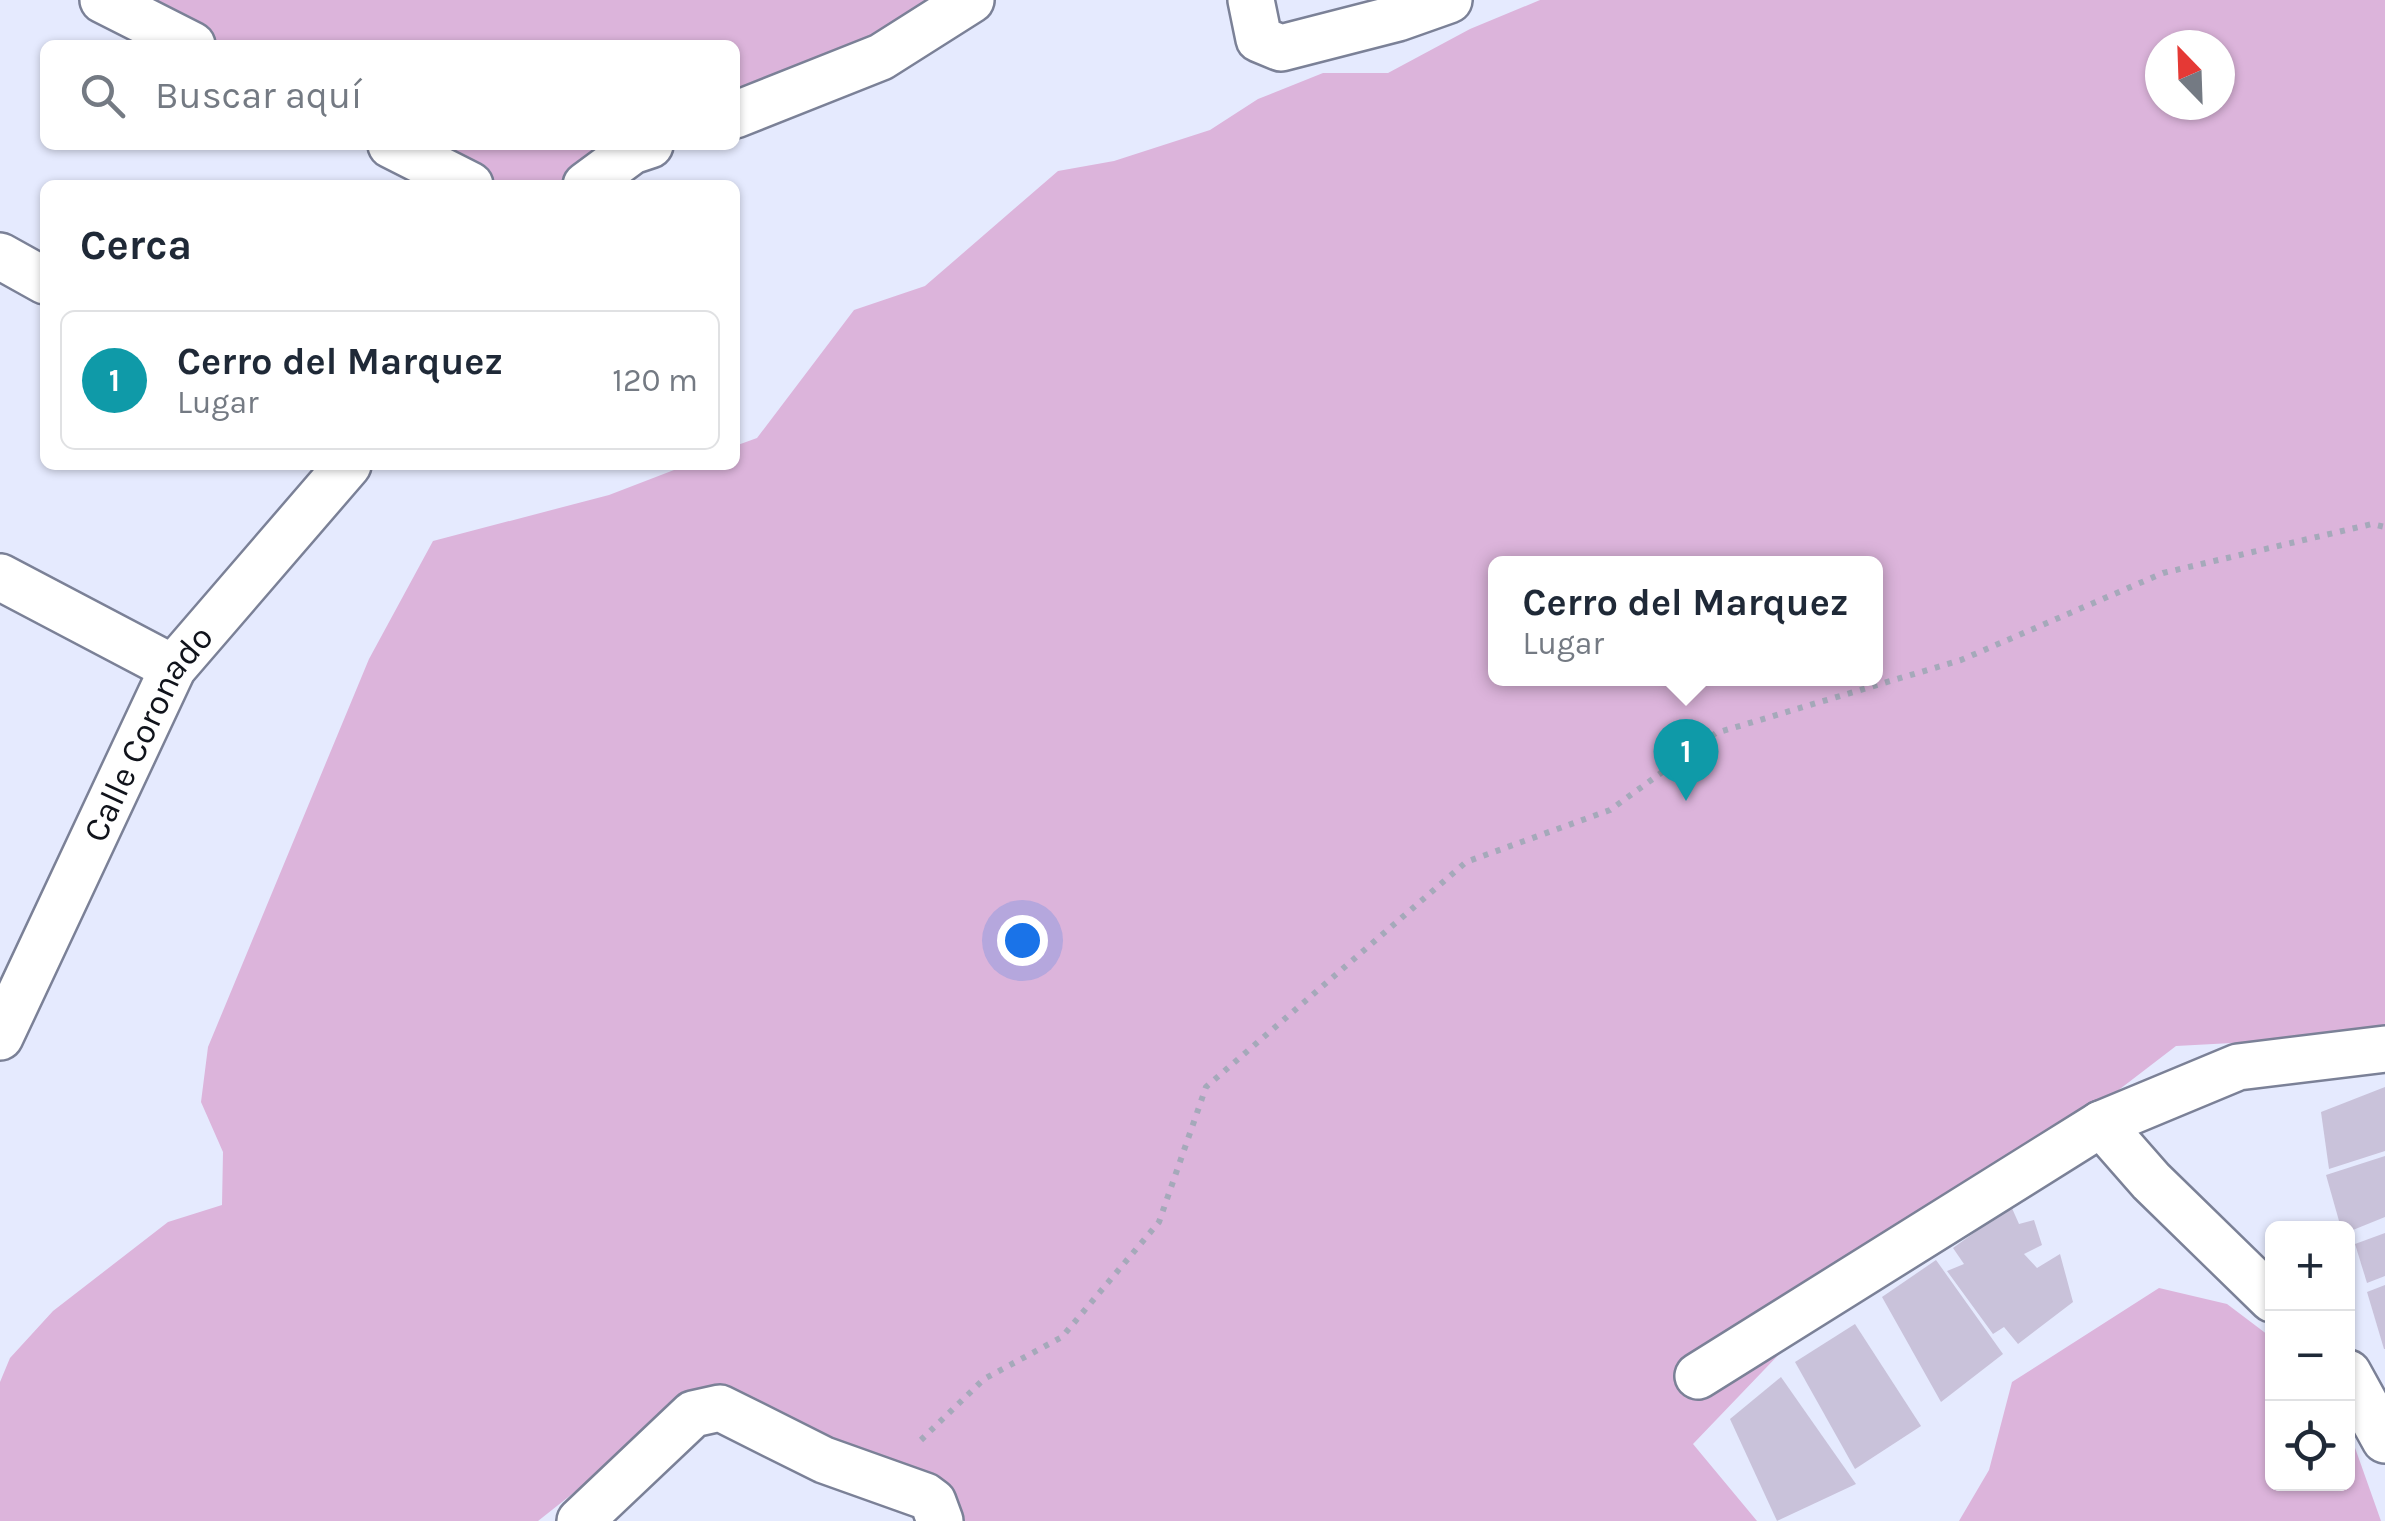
<!DOCTYPE html>
<html lang="es">
<meta charset="utf-8">
<style>
:root{--surface:#fff;--page:#f2f2f3;--text:#1f2937;--muted:#747a83;--line:#e0e1e3;--accent:#7c3aed}
body{margin:0;font-family:Karla,sans-serif;background:var(--page);color:var(--text)}
.controls{position:absolute;right:30px;bottom:30px;display:grid;overflow:hidden;border-radius:15px;box-shadow:0 2px 8px #0004}
.controls button{width:90px;height:90px;display:grid;place-items:center;padding:0;border:0;border-bottom:2px solid var(--line);background:var(--surface);color:var(--text);font:50px sans-serif}
.compass{position:absolute;left:2145px;top:30px;width:90px;height:90px;border-radius:50%;background:var(--surface);box-shadow:0 2px 8px #0004;rotate:337deg}
.you{position:absolute;left:1022px;top:940px;width:35px;height:35px;margin:-25px;border:8px solid #fff;border-radius:50%;background:#1a73e8;box-shadow:0 0 0 15px #1a73e833}
.badge{display:grid;place-items:center;width:65px;height:65px;border-radius:50%;background:var(--accent);color:#fff;font-size:32px;font-weight:700}
.pin{position:absolute;translate:-50% -82px;filter:drop-shadow(0 2px 5px #0008)}
.pin::after{content:'';position:absolute;top:52px;width:35px;height:30px;background:inherit;clip-path:polygon(0 0,100% 0,50% 100%)}
.popup{position:absolute;left:1488px;top:556px;width:395px;height:130px;box-sizing:border-box;display:grid;place-content:center;border-radius:15px;background:var(--surface);filter:drop-shadow(0 2px 8px #0005);font-size:32px;white-space:nowrap;color:var(--muted)}
.popup b{font-size:38px;color:var(--text)}
.popup::after{content:'';position:absolute;left:50%;top:100%;margin-left:-20px;border:20px solid transparent;border-top-color:var(--surface)}
.list{margin:0;padding:0;list-style:none}
h2{display:flex;justify-content:space-between;align-items:center;height:130px;margin:0;padding:0 40px;font-size:42px}
h2 small{font-size:32px;font-weight:400;color:var(--muted)}
.list li{display:grid;grid-template-columns:65px 1fr auto;gap:30px;align-items:center;box-sizing:border-box;height:140px;margin:0 20px 20px;padding:0 20px;border:2px solid var(--line);border-radius:15px}
.list b{display:block;font-size:38px;white-space:nowrap}
.list p{margin:0;font-size:32px;white-space:nowrap;color:var(--muted)}
.list em{font-size:32px;font-style:normal;color:var(--muted)}
.icon{flex:none;width:55px;height:55px;fill:none;stroke:currentColor;stroke-width:2;stroke-linecap:round;stroke-linejoin:round}
.map{position:relative;flex:none;width:2385px;height:1521px;overflow:hidden}
.search{position:absolute;background:var(--surface);box-shadow:0 2px 8px #0004;left:40px;top:40px;width:700px;height:110px;display:flex;align-items:center;gap:25px;box-sizing:border-box;padding:0 35px;border-radius:15px;color:var(--muted);font-size:38px}
.panel{position:absolute;background:var(--surface);box-shadow:0 2px 8px #0004;left:40px;top:180px;width:700px;height:290px;border-radius:15px}
.map>svg:first-child{display:block}
.green{fill:#dcb4db;fill-rule:evenodd}
.building{fill:#c9c2da}
.lines{fill:none;stroke-linecap:round;stroke-linejoin:round}
.minor-casing{stroke:#7b8197;stroke-width:50}
.path{stroke:#a5a9ba;stroke-width:6;stroke-dasharray:5 8;stroke-linecap:butt}
.minor{stroke:#fff;stroke-width:45}
.labels{text-anchor:middle;dominant-baseline:central;stroke-width:9;stroke-linejoin:round;paint-order:stroke}
.street-label{font-size:35px;fill:#10131b;stroke:#f7f8fd}
</style>
<div class="map">
<svg width="2385" height="1521" viewBox="0 0 2385 1521">
<rect width="100%" height="100%" fill="#e5eafe"/>
<!-- green -->
<g class="green">
<polygon points="121,0 940,0 872,45 735,106 735,45 212,45"/>
<path d="M1540,0H2385V1035L2176,1046L2086,1115L1874,1255L1693,1444L1757,1521H952L953,1489L705,1389L538,1521H0V1382L10,1358L53,1311L168,1222L222,1205L223,1152L201,1102L208,1047L369,659L433,541L609,495L687,465H735V446L757,438L854,310L925,286L1058,171L1114,161L1210,130L1258,99L1323,73H1388L1470,29ZM2160,45H2220V105H2160ZM1496,564H1876V678H1496Z"/>
<polygon points="413,145 646,145 555,185 493,185"/>
<polygon points="2159,1288 2227,1304 2272,1338 2272,1484 2348,1484 2348,1428 2381,1521 1959,1521 1989,1470 2012,1382"/>
</g>
<!-- building -->
<g class="building">
<polygon points="2385,1087 2385,1151 2329,1169 2321,1112"/>
<polygon points="2385,1156 2385,1217 2348,1232 2341,1228 2326,1175"/>
<polygon points="2011,1206 2019,1224 2034,1220 2042,1245 2024,1254 2037,1268 2060,1254 2073,1302 2018,1344 2004,1327 1993,1334 1947,1271 1964,1264 1953,1248"/>
<polygon points="2385,1233 2385,1276 2367,1283 2355,1244"/>
<polygon points="1936,1260 2003,1354 1941,1402 1882,1297"/>
<polygon points="2385,1285 2385,1349 2384,1349 2367,1292"/>
<polygon points="1855,1324 1921,1426 1855,1469 1795,1362"/>
<polygon points="1781,1377 1856,1484 1777,1521 1730,1419"/>
</g>
<g class="lines">
<!-- minor casing -->
<g class="minor-casing">
<g id="minor">
<polyline points="103,0 192,45"/>
<polyline points="1251,0 1259,39 1281,48 1398,18 1449,0"/>
<polyline points="735,115 881,57 971,0"/>
<polyline points="391,145 470,185"/>
<polyline points="586,185 632,151 650,145"/>
<polyline points="0,256 45,281"/>
<polyline points="0,577 173,668"/>
<path id="s1" d="M0,1037L173,668L348,465"/>
<polyline points="2101,1124 2151,1181 2272,1299"/>
<polyline points="2348,1373 2385,1440"/>
<polyline points="1698,1376 2101,1124 2238,1067 2385,1049"/>
<polyline points="580,1521 693,1414 720,1408 824,1460 925,1496 933,1502 940,1521"/>
</g>
</g>
<!-- path -->
<polyline class="path" points="921,1440 984,1379 1062,1337 1159,1222 1206,1087 1466,862 1610,810 1716,733 1961,660 2163,573 2372,524 2385,527"/>
<!-- minor -->
<use href="#minor" class="minor"/>
</g>
<g class="labels">
<!-- street labels -->
<g class="street-label">
<text stroke="none"><textPath href="#s1" startOffset="338">Calle Coronado</textPath></text>
</g>
</g>
</svg>
<div class="controls">
<button>+</button>
<button>−</button>
<button><svg class="icon" aria-label="locate" viewBox="0 0 24 24"><circle cx="12" cy="12" r="6"/><path d="M12 2v4M12 18v4M2 12h4M18 12h4"/></svg></button>
</div>
<svg class="compass" viewBox="-18 -18 36 36"><path d="M0-13l5 13h-10z" fill="#e53935"/><path d="M0 13l5-13h-10z" fill="#747a83"/></svg>
<div class="you"></div>
<div class="pin badge" style="left:1686px;top:801px;background:#0f9aa8">1</div>
<div class="popup"><b>Cerro del Marquez</b>Lugar</div>
<div class="search"><svg class="icon" aria-label="search" viewBox="0 0 24 24"><circle cx="10" cy="10" r="6"/><path d="M15 15l6 6"/></svg>Buscar aquí</div>
<section class="panel">
<h2>Cerca<small></small></h2>
<ul class="list">
<li><span class="badge" style="background:#0f9aa8">1</span><div><b>Cerro del Marquez</b><p>Lugar</p></div><em>120 m</em></li>
</ul>
</section>
</div>
